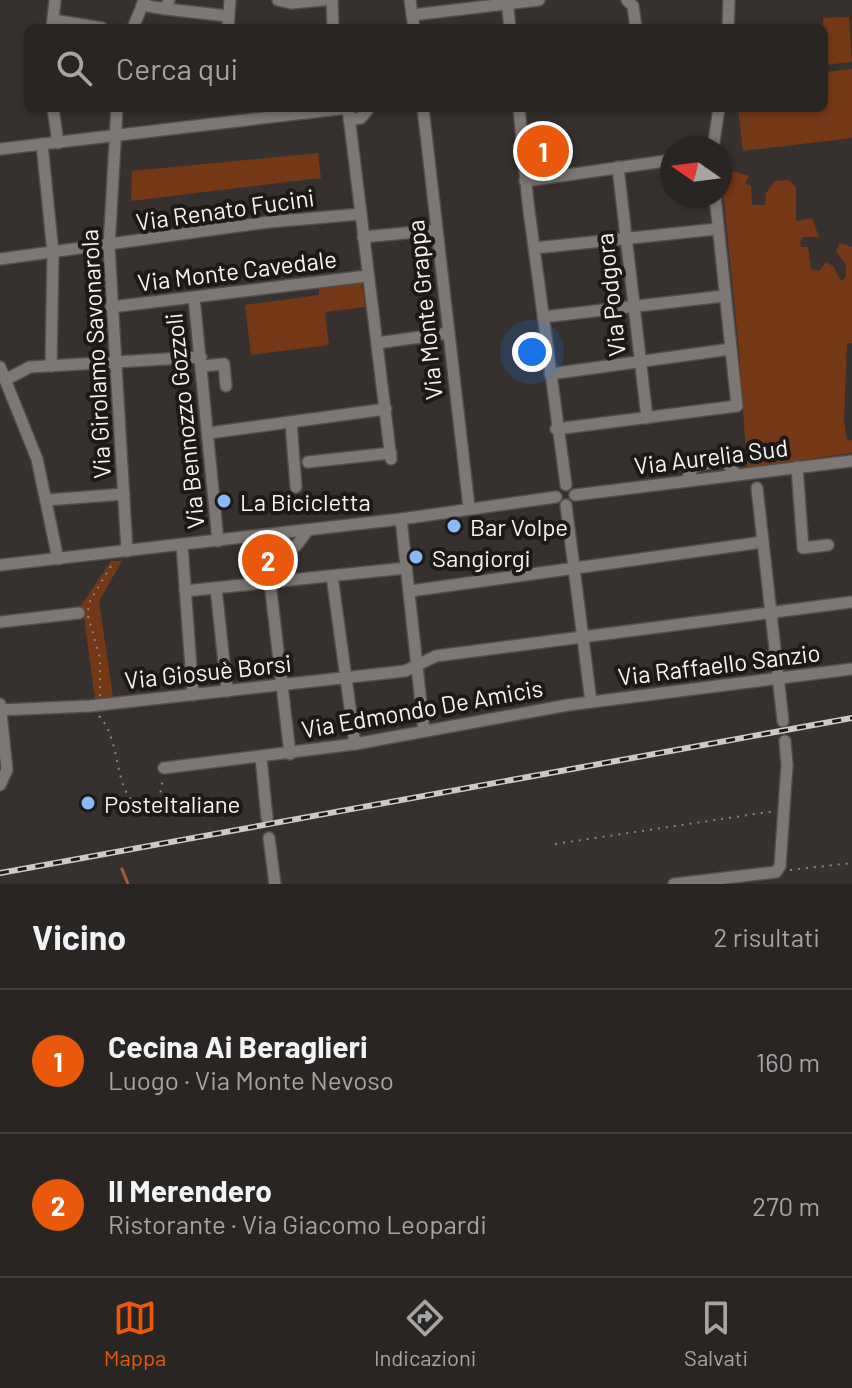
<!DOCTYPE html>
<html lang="it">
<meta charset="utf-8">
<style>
:root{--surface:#282523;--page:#302d2b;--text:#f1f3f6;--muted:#a5a5a6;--line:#444241;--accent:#ea580c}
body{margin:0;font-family:Barlow,sans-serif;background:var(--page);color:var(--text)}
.compass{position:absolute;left:660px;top:136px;width:72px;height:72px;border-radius:50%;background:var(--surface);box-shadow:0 2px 6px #0004;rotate:284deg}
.you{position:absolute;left:532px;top:352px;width:28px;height:28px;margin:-20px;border:6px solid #fff;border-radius:50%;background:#1a73e8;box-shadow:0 0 0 12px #1a73e833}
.badge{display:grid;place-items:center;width:52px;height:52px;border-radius:50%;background:var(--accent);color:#fff;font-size:26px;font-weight:700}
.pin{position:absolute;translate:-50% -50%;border:4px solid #fff;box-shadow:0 2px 8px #0006}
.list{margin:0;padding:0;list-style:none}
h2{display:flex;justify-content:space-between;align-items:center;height:104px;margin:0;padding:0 32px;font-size:34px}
h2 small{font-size:26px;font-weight:400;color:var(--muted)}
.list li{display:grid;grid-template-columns:52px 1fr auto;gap:24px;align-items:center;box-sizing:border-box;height:144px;padding:0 32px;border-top:2px solid var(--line)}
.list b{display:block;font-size:30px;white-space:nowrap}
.list p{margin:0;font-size:26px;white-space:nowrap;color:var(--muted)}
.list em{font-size:26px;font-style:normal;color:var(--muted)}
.icon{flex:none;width:44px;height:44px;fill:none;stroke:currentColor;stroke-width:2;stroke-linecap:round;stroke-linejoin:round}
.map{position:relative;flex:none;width:852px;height:884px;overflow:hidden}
.search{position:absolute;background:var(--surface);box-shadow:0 2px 6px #0004;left:24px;right:24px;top:24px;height:88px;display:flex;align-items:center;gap:20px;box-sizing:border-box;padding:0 28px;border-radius:12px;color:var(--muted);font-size:30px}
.sheet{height:392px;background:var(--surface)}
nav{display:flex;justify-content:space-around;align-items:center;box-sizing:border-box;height:112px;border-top:2px solid var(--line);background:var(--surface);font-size:22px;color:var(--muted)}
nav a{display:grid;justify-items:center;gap:4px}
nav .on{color:var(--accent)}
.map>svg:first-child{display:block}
.green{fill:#743816}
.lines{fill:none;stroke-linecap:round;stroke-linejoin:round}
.stream{stroke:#a65b32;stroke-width:3}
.minor-casing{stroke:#524d4b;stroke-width:14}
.path{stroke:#898583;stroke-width:2;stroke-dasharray:2 6;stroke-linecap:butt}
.minor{stroke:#7d7775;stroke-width:11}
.rail-casing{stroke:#ccc9c7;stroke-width:6}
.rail{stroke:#1c1a19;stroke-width:3;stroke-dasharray:9;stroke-linecap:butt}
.poi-dot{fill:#8bbafc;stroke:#1c1a19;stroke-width:3}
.labels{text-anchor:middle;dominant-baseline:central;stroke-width:8;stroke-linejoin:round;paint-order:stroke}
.street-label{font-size:24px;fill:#f6f3f1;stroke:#1c1a19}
.poi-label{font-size:24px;fill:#f6f3f1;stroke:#1c1a19;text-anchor:start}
</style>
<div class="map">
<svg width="852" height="884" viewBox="0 0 852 884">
<rect width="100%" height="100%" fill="#36312f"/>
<!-- green -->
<g class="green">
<polygon points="849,17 852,62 824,65 823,18"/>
<polygon points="852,69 852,138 743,151 738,108 824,108 824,72"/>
<polygon points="318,153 321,178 131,201 132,171"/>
<polygon points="733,171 749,176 745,183 751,186 752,205 765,205 766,193 775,181 789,180 796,187 796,221 812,218 819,237 803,237 800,242 801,247 808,247 811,269 819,271 826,262 833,266 841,281 846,277 846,265 836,251 840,243 852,247 852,343 847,344 844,420 847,441 852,440 852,453 747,468 739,351 722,182 729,180"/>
<polygon points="362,282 365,307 325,312 329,345 251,355 245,305 319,295 319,288"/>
<polygon points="111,561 122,561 99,601 113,697 95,699 83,610 78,610"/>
</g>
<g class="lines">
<!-- stream -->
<polyline class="stream" points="122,869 128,884"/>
<!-- minor casing -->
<g class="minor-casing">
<g id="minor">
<polyline points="278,0 291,3 324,0"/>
<polyline points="332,0 333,28"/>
<polyline points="410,0 414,28"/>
<polyline points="507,0 510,28"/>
<polyline points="627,0 633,6 636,28"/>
<polyline points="142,5 166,9 169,0"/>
<polyline points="166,9 228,16"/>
<polyline points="412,15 539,0"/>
<polyline points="53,20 102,28"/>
<polyline points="52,28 55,0"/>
<polyline points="133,28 144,1"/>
<polyline points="228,28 230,0"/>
<polyline points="728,28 729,0"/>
<polyline points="53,108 58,143"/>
<polyline points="117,108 109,247 127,551"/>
<polyline points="423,108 469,507"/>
<polyline points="519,108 528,203 566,485"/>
<polyline points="349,120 361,118 369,108"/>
<polyline points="42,144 53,253 51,366"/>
<polyline points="713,148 719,108"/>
<polyline points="0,149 348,108 391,459"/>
<polyline points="618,167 647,418"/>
<polyline points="525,181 672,160"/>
<polyline points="363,237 437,230"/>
<polyline points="535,248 717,229"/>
<polyline points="0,259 269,222 361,214"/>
<polyline points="194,298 218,541"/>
<polyline points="111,307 367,276"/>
<polyline points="543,317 724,296"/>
<polyline points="377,343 449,333"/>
<polyline points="202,366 224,364 226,386"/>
<polyline points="0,367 37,459 58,559"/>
<polyline points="550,374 731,349"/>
<polyline points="5,380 30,367 201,357"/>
<polyline points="291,422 296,487"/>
<polyline points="556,429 737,406 715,196"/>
<polyline points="209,433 386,409"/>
<polyline points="308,462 391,453"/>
<polyline points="797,467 803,548 828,545"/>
<polyline points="686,481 694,466 724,460 736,474"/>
<polyline points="757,488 783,721"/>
<polyline points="575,495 852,461"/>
<polyline points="47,500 124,494"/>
<polyline points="566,505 591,702"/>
<polyline points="401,519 424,731"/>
<polyline points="248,537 258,550 296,546 308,530"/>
<polyline points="182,545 193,695"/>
<polyline points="0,565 401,519 556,497"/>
<polyline points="332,576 355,744"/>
<polyline points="270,582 290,754"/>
<polyline points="216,588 227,691"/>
<polyline points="185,591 406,568"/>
<polyline points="410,591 763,542"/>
<polyline points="0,622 79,613"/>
<polyline points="0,710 90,706 405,671 436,656 852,602"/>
<polyline points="261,758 267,818"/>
<polyline points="164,768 355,744 568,705 852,669"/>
<polyline points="0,785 7,770 0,704"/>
<polyline points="269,838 275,884"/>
<polyline points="674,884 776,872 780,866 787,765 785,741"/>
</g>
</g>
<!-- path -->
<g class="path">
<polyline points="88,610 90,601 113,563"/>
<polyline points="88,616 100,658 100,696"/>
<path d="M99,716C121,739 114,786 134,802L159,801L163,777"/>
<polyline points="555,844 775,811"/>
<polyline points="790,870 852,863"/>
</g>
<!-- minor -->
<use href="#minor" class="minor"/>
<!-- rail casing -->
<g class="rail-casing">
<polyline id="rail" points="0,873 852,718"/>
</g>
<!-- rail -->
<use href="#rail" class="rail"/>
</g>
<!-- markers -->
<g class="poi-dot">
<circle cx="224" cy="501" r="8"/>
<circle cx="454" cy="526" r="8"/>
<circle cx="416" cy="557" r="8"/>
<circle cx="88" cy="803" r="8"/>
</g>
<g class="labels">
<!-- street labels -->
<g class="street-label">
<text transform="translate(225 209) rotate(-8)">Via Renato Fucini</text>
<text transform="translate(237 270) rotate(-7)">Via Monte Cavedale</text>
<text transform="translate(610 295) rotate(-96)">Via Podgora</text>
<text transform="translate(424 310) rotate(-96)">Via Monte Grappa</text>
<text transform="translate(95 354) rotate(-93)">Via Girolamo Savonarola</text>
<text transform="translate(184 421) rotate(-96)">Via Bennozzo Gozzoli</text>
<text transform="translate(711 456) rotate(-7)">Via Aurelia Sud</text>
<text transform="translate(719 664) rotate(-7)">Via Raffaello Sanzio</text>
<text transform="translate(208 671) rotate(-6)">Via Giosuè Borsi</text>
<text transform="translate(422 708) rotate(-10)">Via Edmondo De Amicis</text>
</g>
<!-- poi labels -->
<g class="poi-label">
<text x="240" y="501">La Bicicletta</text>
<text x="470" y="526">Bar Volpe</text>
<text x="432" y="557">Sangiorgi</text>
<text x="104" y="803">PosteItaliane</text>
</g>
</g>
</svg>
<svg class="compass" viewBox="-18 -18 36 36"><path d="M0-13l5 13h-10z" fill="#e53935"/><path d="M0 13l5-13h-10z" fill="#a5a5a6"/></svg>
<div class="you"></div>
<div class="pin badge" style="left:543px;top:151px">1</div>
<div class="pin badge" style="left:268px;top:560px">2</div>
<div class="search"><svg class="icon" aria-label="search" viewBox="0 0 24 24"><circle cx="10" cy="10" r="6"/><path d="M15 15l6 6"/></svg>Cerca qui</div>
</div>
<section class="sheet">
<h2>Vicino<small>2 risultati</small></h2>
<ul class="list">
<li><span class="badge">1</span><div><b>Cecina Ai Beraglieri</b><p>Luogo · Via Monte Nevoso</p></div><em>160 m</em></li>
<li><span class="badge">2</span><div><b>Il Merendero</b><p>Ristorante · Via Giacomo Leopardi</p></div><em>270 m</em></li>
</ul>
</section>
<nav>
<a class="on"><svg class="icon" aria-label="map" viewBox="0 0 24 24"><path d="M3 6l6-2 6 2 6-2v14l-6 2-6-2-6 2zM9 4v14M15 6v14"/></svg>Mappa</a>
<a><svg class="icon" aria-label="directions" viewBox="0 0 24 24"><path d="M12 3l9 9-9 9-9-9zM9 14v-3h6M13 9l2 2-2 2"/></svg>Indicazioni</a>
<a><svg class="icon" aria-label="saved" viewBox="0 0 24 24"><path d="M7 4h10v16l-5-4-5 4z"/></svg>Salvati</a>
</nav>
